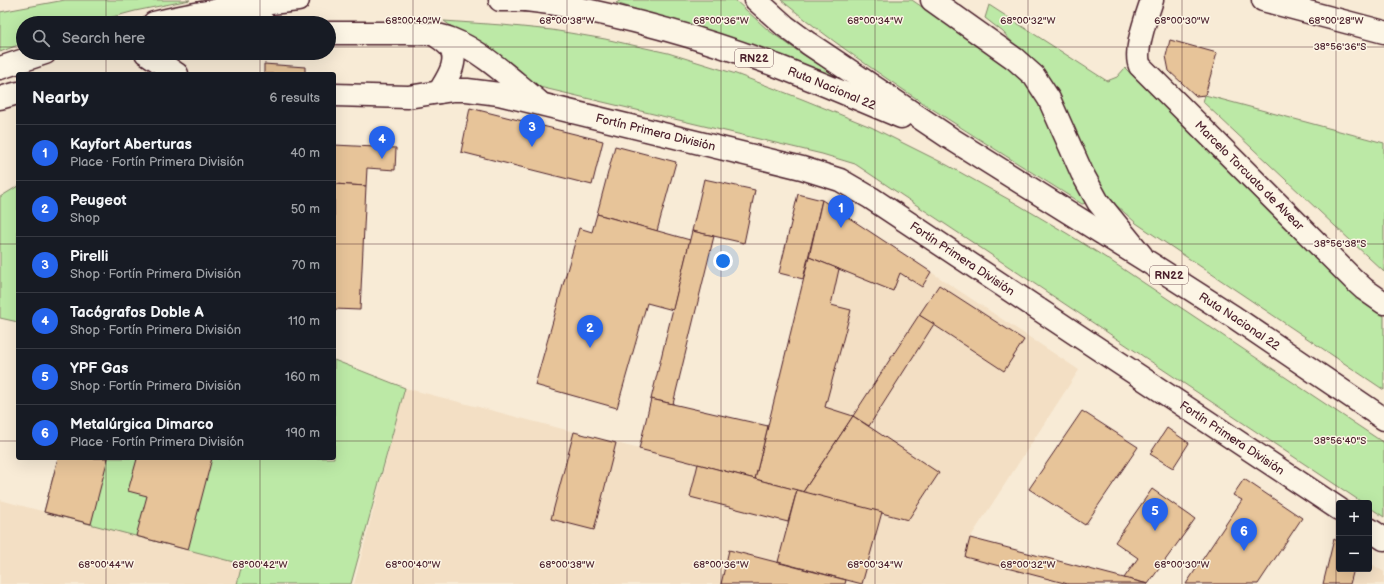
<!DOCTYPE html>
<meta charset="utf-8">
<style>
:root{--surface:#171b24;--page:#20242c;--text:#f1f3f6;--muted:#9ea1a6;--line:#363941;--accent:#2563eb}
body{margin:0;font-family:"Balsamiq Sans",sans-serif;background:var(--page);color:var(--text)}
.controls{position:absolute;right:12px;bottom:12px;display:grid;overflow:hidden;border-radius:4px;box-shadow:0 4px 16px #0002}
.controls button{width:36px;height:36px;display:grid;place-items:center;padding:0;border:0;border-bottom:1px solid var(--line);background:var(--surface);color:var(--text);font:20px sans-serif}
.you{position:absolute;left:723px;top:261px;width:14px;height:14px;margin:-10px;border:3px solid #fff;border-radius:50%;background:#1a73e8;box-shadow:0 0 0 6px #1a73e833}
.badge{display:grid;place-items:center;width:26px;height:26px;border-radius:50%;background:var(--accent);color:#fff;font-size:13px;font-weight:700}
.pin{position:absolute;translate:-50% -33px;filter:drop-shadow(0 1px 2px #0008)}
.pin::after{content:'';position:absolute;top:21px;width:14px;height:12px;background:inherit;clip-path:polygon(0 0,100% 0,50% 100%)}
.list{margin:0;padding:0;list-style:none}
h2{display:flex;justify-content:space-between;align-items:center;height:52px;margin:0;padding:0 16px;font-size:17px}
h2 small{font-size:13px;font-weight:400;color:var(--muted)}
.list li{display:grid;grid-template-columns:26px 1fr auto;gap:12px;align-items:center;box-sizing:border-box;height:56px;padding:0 16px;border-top:1px solid var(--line)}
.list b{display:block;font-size:15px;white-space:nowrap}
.list p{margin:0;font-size:13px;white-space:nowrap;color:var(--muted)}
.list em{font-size:13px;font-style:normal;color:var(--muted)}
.icon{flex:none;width:22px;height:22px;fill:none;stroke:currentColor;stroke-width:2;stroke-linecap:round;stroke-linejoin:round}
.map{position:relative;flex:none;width:1384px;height:584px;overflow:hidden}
.search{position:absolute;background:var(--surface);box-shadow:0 4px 16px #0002;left:16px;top:16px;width:320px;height:44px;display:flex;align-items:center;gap:10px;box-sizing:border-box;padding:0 14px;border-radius:22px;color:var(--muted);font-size:15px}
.panel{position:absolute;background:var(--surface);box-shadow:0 4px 16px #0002;left:16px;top:72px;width:320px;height:388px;border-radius:4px}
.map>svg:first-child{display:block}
.built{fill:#f3dfc4}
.green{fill:#bce9a6;stroke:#838468}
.building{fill:#e7c499;stroke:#4a1f2b}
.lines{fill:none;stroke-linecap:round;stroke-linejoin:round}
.minor-casing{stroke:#4a1f2b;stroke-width:25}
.highway-casing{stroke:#4a1f2b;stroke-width:25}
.minor{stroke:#fcf5e5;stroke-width:22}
.highway{stroke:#fcf5e5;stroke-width:22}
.ticks{fill:none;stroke:#4a1f2b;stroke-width:1;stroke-opacity:0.45}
.labels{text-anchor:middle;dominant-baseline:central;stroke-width:3;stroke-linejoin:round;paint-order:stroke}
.shield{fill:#fcf5e5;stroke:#7f5f63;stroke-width:1}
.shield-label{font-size:11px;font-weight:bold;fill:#4a1f2b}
.street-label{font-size:12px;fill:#4a1f2b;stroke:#fcf5e5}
.ticks-label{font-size:10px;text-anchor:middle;fill:#4a1f2b;stroke:#fcf5e5;stroke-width:3;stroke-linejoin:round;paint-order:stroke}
</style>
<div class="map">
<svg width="1384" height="584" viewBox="0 0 1384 584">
<rect width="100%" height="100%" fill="#f8ebd6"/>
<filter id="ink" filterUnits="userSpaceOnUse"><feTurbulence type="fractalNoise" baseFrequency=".025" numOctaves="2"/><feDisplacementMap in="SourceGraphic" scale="8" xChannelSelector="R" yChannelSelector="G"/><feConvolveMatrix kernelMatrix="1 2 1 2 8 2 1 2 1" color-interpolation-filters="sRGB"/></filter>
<g filter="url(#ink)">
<!-- built -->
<g class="built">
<polygon points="822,200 1079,370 970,538 1148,584 354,584 405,388 755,479"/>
<polygon points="0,500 242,564 237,584 0,584"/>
<polygon points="1369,562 1384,572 1384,584 1350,584 1354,569 1369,569"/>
</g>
<!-- green -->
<g class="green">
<polygon points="65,0 190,0 135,11 90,23 23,23 23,43 0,52 0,12"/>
<polygon points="621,0 735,0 768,30 805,56 853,86 688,26 616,3"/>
<path d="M781,0H912L1026,79L1040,93L1088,203L1082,204C980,139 875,77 781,0Z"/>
<polygon points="989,5 1107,81 1117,77 1125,68 1343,285 1362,301 1384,316 1384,390 1136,223 1116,205 1098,183 1044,78 1003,32 985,18"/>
<polygon points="444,21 502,25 552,30 605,39 668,53 736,74 802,99 871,127 947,165 1017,204 1068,234 1111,261 1384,443 1384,517 1369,507 1369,503 1363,503 855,164 822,154 531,85"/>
<polygon points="1205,95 1384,143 1384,272 1203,102"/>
<polygon points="18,186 18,322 0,318 0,197"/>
<polygon points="334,360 405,388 351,584 237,584 242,564 44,512 58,458 334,458"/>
</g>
<!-- building -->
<g class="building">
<polygon points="1170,40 1217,53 1205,95 1196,96 1169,71 1166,56"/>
<polygon points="264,64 305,67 305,74 264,74"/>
<polygon points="470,108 603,141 592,185 461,152"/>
<polygon points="334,145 396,148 395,170 367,168 366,186 334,184"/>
<polygon points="615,146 676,162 657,231 597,214"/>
<polygon points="704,179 755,190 744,243 692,231"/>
<polygon points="334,184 366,186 360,310 334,309"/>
<polygon points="798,194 822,200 803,279 779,273"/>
<polygon points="822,200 931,272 922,287 900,273 893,291 809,257"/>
<polygon points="597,214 690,240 673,310 647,303 617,408 535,385 579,228 592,232"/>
<polygon points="692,231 714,236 673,404 651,399"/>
<polygon points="809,257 839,269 831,305 851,310 825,407 853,416 803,492 755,479"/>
<polygon points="939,285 1024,340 1004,371 919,315"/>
<polygon points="919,315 934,324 869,426 853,416"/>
<polygon points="651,399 768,426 755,479 639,449"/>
<polygon points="1082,411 1138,447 1085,525 1029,489"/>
<polygon points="853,416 939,473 908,520 803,492"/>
<polygon points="1167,428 1189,443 1173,468 1150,454"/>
<polygon points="574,432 616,443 594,530 551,519"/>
<polygon points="58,458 108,458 91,524 44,512"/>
<polygon points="133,458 212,458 188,550 136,536 147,496 128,491 137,459"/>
<polygon points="698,464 797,490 788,522 690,497"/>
<polygon points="1244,479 1302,518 1258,584 1186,584 1242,500 1233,495"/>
<polygon points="1152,489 1195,519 1148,584 1124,578 1138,558 1115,542"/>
<polygon points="797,490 882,512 862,584 778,562"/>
<polygon points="970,538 1124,578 1148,584 1068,584 965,557"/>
<polygon points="1334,539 1339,542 1339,569 1354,569 1350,584 1323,584"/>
<polygon points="729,550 846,580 845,584 721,584"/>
</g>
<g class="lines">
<!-- minor casing -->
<g class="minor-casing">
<g id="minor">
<polyline points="932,0 1015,59 1034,76 1049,99 1082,173 1098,202 1142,256"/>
<path id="s1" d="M1152,0C1147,16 1133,51 1140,66L1353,279L1364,289L1384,303"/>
<polyline points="1263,0 1384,32"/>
<polyline points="220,9 264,23"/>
<path d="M329,33C351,33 374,33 396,33C415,33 434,32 451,39C482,51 512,80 538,101"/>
<path d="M435,35C440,38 445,42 449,46C461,60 446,80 439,92"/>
<polyline points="146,53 177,74"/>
<path id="s2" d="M334,95L408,97L453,90H467L499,94L802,168L840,180L871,198L1339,509"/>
<polyline points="0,98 18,93"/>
<polyline points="1369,529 1384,539"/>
</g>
</g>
<!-- highway casing -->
<g class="highway-casing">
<g id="highway">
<polyline points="500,0 527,0"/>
<polyline points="526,0 550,3 565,2"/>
<path id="s3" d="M756,0L785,26L808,43L950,138L1145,260L1234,317L1384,419"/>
<path id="s4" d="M550,3C628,17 706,39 780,67C821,83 861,100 901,117"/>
<path d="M154,23C201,11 250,5 298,0"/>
<polyline points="0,68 45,53"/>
</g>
</g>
<!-- minor -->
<use href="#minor" class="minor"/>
<!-- highway -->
<use href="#highway" class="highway"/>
</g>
</g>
<!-- ticks -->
<path class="ticks" d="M106,0V23M260,0V23M413,0V584M567,0V584M721,0V584M875,0V584M1028,0V584M1182,0V584M1336,0V584M0,47H23M329,47H1384M106,53V74M260,53V74M0,244H18M334,244H1384M0,441H18M334,441H1384M106,458V584M260,458V584"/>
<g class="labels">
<!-- shield labels -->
<g class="shield">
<rect x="735" y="49" width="38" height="18" rx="3"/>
<rect x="1150" y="266" width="38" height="18" rx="3"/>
</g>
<g class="shield-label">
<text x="754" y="58">RN22</text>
<text x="1169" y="275">RN22</text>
</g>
<!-- street labels -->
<g class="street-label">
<text stroke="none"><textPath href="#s4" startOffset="295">Ruta Nacional 22</textPath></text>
<text stroke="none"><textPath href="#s2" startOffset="327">Fortín Primera División</textPath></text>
<text stroke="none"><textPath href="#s1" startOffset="223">Marcelo Torcuato de Alvear</textPath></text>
<text stroke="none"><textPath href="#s2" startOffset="663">Fortín Primera División</textPath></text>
<text stroke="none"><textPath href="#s3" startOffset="581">Ruta Nacional 22</textPath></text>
<text stroke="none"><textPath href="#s2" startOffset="987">Fortín Primera División</textPath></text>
</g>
</g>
<g class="ticks-label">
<text x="413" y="24">68°00'40"W</text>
<text x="567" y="24">68°00'38"W</text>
<text x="721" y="24">68°00'36"W</text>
<text x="875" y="24">68°00'34"W</text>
<text x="1028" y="24">68°00'32"W</text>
<text x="1182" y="24">68°00'30"W</text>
<text x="1336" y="24">68°00'28"W</text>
<text x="1340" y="50">38°56'36"S</text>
<text x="1340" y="247">38°56'38"S</text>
<text x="1340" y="444">38°56'40"S</text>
<text x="106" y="568">68°00'44"W</text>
<text x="260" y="568">68°00'42"W</text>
<text x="413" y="568">68°00'40"W</text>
<text x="567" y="568">68°00'38"W</text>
<text x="721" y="568">68°00'36"W</text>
<text x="875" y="568">68°00'34"W</text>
<text x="1028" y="568">68°00'32"W</text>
<text x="1182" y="568">68°00'30"W</text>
</g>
</svg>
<div class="controls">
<button>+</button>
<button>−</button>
</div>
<div class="you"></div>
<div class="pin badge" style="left:841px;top:228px">1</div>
<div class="pin badge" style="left:590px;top:348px">2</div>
<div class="pin badge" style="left:532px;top:147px">3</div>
<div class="pin badge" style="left:382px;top:159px">4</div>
<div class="pin badge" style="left:1155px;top:531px">5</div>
<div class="pin badge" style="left:1244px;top:551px">6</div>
<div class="search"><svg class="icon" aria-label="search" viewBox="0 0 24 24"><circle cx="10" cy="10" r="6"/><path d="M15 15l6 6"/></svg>Search here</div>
<section class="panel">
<h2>Nearby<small>6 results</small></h2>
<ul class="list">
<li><span class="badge">1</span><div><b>Kayfort Aberturas</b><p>Place · Fortín Primera División</p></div><em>40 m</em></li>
<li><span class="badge">2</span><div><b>Peugeot</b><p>Shop</p></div><em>50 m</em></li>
<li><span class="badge">3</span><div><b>Pirelli</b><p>Shop · Fortín Primera División</p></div><em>70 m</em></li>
<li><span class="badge">4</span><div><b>Tacógrafos Doble A</b><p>Shop · Fortín Primera División</p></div><em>110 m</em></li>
<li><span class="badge">5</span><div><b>YPF Gas</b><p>Shop · Fortín Primera División</p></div><em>160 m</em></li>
<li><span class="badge">6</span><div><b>Metalúrgica Dimarco</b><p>Place · Fortín Primera División</p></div><em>190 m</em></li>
</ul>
</section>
</div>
